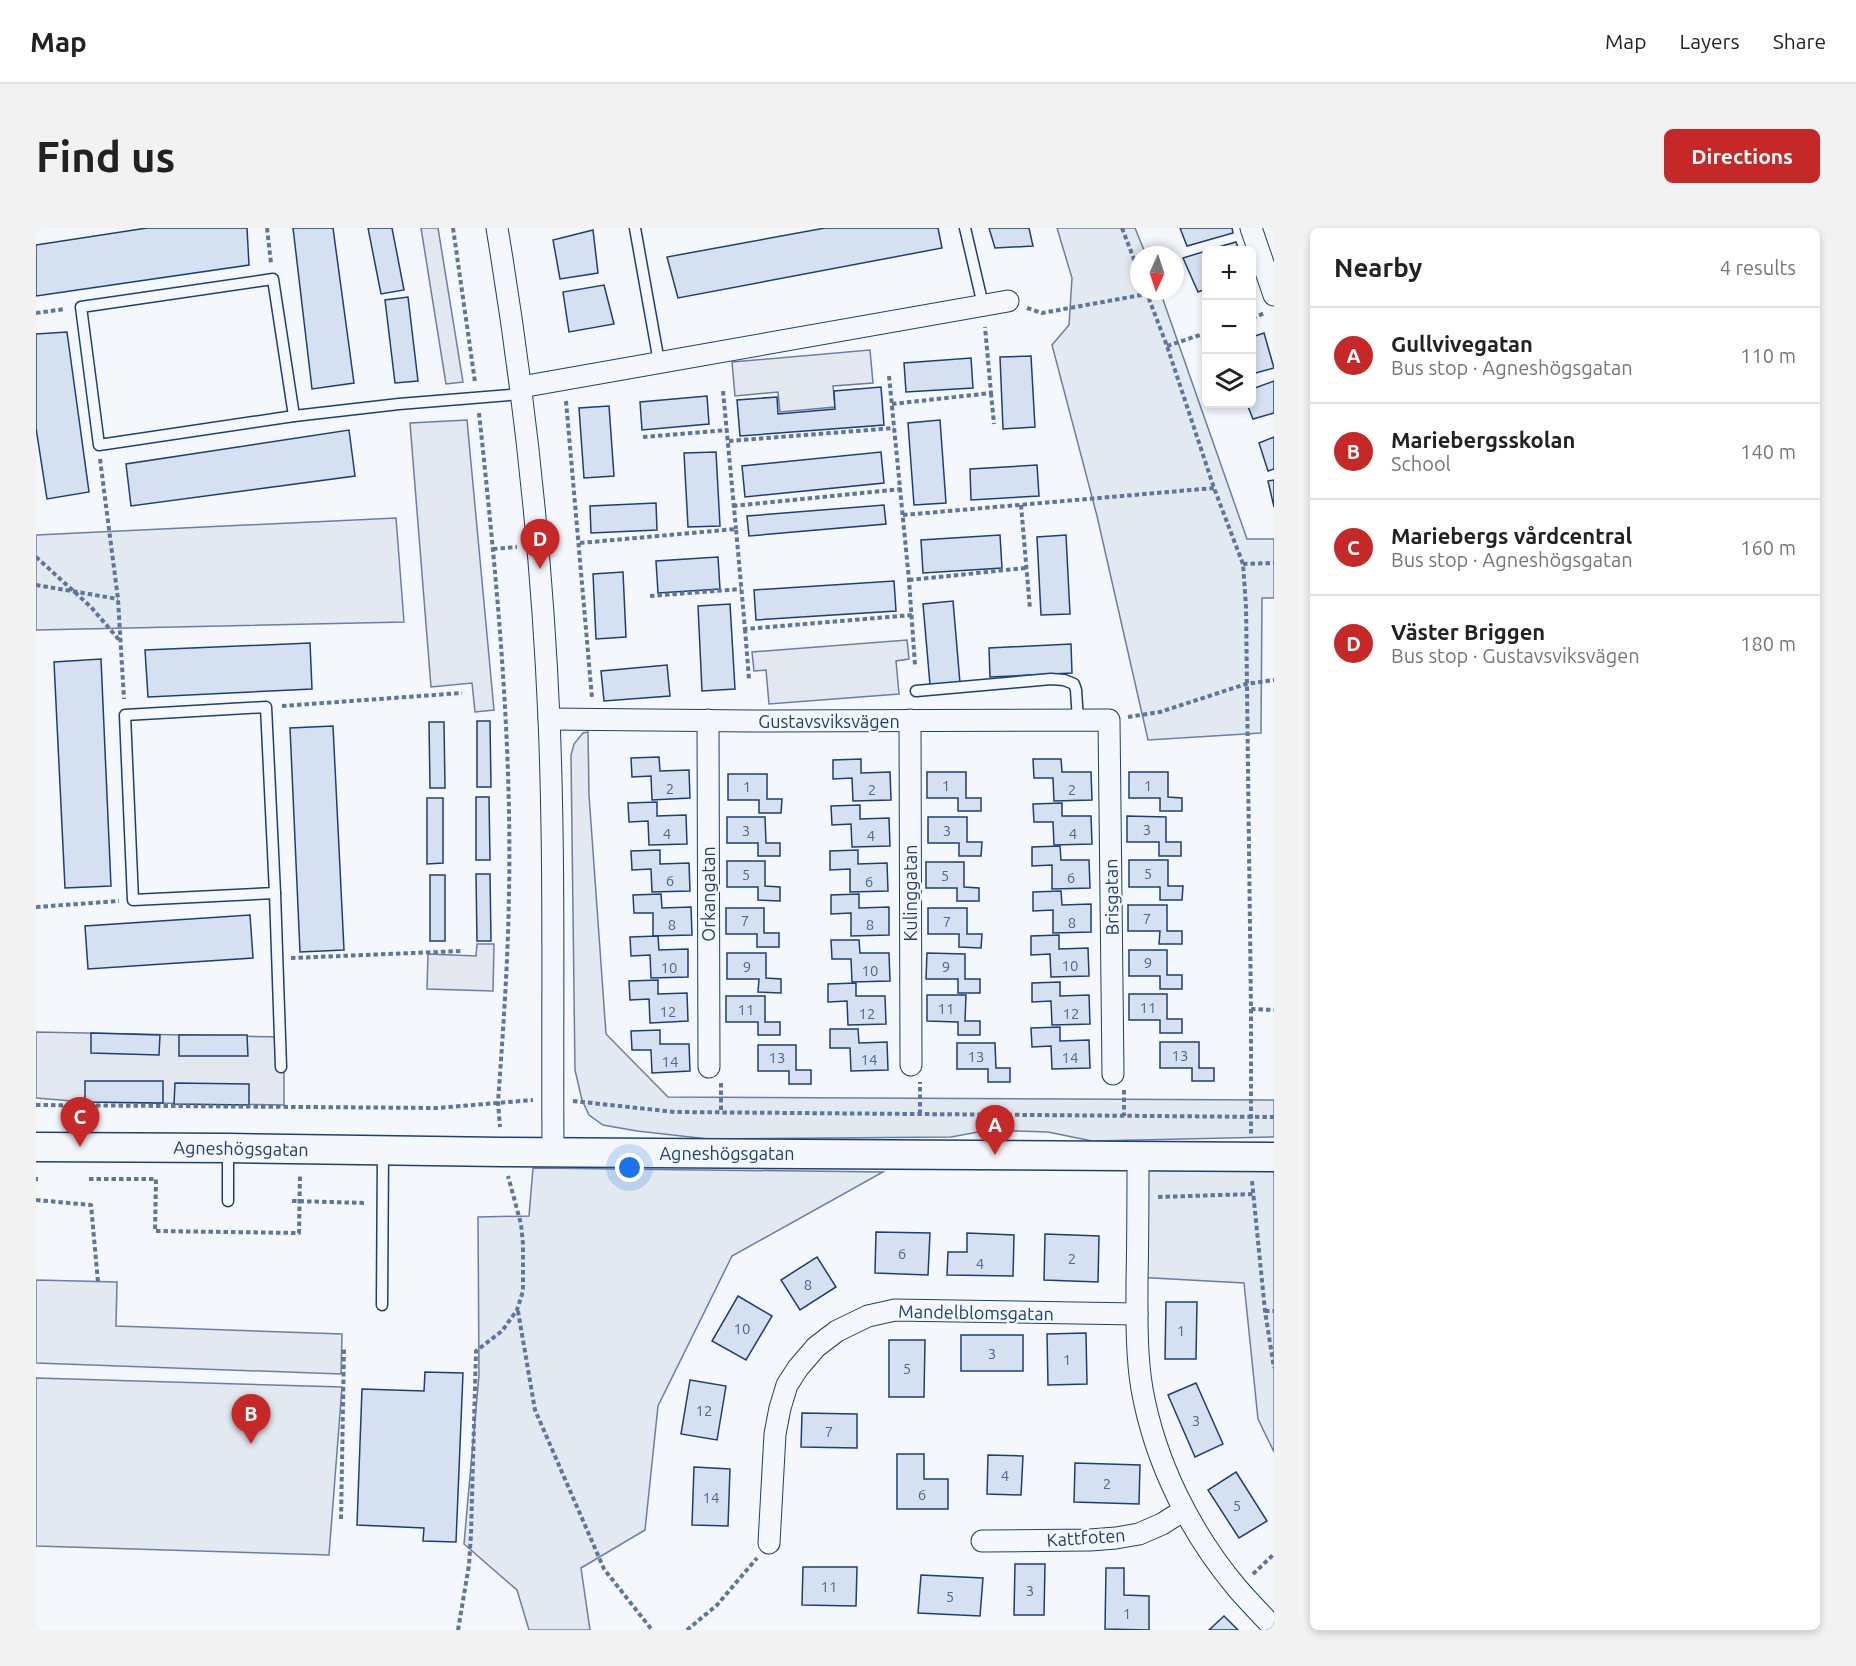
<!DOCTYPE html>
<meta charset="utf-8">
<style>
:root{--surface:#fff;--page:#f2f2f2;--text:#222;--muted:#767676;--line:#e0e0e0;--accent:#c62828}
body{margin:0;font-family:Ubuntu,sans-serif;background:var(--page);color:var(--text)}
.controls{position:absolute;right:18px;top:18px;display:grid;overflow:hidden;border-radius:9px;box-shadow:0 3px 9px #0003}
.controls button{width:54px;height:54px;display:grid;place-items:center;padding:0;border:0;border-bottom:2px solid var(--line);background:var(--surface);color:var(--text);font:30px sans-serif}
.compass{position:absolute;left:1094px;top:18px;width:54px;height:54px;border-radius:50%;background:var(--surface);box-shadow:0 3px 9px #0003;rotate:183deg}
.you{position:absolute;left:594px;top:940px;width:21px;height:21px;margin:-15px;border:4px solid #fff;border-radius:50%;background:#1a73e8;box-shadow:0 0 0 9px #1a73e833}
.badge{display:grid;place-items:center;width:39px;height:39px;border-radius:50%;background:var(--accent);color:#fff;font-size:20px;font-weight:700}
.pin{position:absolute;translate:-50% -50px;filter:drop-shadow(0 2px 3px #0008)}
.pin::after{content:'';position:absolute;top:32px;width:21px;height:18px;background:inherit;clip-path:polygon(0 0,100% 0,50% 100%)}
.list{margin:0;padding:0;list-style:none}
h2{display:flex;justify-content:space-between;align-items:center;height:78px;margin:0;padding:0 24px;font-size:26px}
h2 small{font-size:20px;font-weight:400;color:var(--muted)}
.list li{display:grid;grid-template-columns:39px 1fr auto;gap:18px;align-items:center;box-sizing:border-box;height:96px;padding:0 24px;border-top:2px solid var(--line)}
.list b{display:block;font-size:22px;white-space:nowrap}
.list p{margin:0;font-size:20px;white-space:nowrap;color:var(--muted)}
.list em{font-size:20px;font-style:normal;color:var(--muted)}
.icon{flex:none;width:33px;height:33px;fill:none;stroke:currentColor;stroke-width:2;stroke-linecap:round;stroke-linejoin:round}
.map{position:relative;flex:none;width:1238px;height:1402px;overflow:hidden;border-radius:9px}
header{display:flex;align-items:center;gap:36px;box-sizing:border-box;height:84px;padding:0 30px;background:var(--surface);border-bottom:2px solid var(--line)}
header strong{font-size:28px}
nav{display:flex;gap:33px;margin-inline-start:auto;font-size:21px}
.intro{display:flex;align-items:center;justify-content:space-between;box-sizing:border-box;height:144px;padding:0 36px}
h1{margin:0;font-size:42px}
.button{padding:15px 27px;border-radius:9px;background:var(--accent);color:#fff;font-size:21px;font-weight:700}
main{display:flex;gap:36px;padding:0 36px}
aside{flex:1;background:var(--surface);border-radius:9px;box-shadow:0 3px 9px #0003}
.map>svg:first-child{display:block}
.green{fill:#e3e9f0;stroke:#687fa3;stroke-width:1.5}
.parking{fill:#e3e8f0;stroke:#687fa3;stroke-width:1.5}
.building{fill:#d5e0f0;stroke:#1d3f73;stroke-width:1.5}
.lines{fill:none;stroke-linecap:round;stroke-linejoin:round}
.lane-casing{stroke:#1d3f73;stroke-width:13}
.street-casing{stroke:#1d3f73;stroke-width:23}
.secondary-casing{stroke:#1d3f73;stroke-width:31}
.path{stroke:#5e769c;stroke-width:4;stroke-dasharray:4.5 3;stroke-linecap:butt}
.lane{stroke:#f4f7fb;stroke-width:10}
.street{stroke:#f4f7fb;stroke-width:21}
.secondary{stroke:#f4f7fb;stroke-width:28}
.labels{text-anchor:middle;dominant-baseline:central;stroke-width:4.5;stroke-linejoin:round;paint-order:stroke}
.number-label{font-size:15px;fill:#4b6792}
.street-label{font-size:18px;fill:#1d3f73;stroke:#f4f7fb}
</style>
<header>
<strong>Map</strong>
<nav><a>Map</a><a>Layers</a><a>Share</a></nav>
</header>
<div class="intro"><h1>Find us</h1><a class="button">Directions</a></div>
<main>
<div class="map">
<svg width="1238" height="1402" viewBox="0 0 1238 1402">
<rect width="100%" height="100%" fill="#f4f7fb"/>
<!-- green -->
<g class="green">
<polygon points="1021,0 1099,0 1110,27 1103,27 1103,63 1124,63 1211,311 1238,311 1238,370 1226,370 1225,505 1112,512 1061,288 1016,117 1033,97 1036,50"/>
<polygon points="360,290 368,394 0,402 0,307"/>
<polygon points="552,504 553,567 570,806 632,869 1238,872 1238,909 1056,913 1012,904 953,902 915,909 672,911 601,903 567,897 553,887 546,872 539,842 535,527 538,516 547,505"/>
<polygon points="1092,936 1238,937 1238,1224 1222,1191 1208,1055 1099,1049"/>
<polygon points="497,940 847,944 696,1028 622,1178 609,1302 545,1340 554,1402 493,1402 481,1362 428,1316 443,1147 442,989 493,988"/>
<polygon points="0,1052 81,1054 80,1098 306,1106 305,1146 0,1135"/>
<polygon points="0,1150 306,1159 293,1327 0,1318"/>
</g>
<!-- parking -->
<g class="parking">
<polygon points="385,0 402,0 427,154 410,156"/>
<polygon points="834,122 837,155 797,158 799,179 744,184 742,164 699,168 696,134"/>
<polygon points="431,192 458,482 439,484 436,455 395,459 374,195"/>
<polygon points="871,412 873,431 860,433 863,466 733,476 730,442 718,443 716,424"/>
<polygon points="441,716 458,716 457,763 391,761 392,726 440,728"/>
<polygon points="0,804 248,809 248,877 49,874 0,870"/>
</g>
<!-- building -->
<g class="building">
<polygon points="111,0 211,0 213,37 0,68 0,17"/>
<polygon points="257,0 297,0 318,155 276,161"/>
<polygon points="332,0 356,0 368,62 345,66"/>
<polygon points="789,0 902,0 906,20 642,70 631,29"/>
<polygon points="953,0 993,0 997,18 959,20"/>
<polygon points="1144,0 1196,0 1197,5 1151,18"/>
<polygon points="557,2 562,45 524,51 517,12"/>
<polygon points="1200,14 1203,22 1172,22"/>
<polygon points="1170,23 1170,61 1162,64 1147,30"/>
<polygon points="568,57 578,96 533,104 527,64"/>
<polygon points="372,69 382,153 359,155 349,72"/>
<polygon points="31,104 53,264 11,271 0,200 0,106"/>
<polygon points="1228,105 1238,140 1216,146 1216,109"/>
<polygon points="995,128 999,199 967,201 964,129"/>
<polygon points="935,130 937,160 870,164 868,135"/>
<polygon points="1238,153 1238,185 1217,191 1211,176 1216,176 1216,161"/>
<polygon points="845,159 848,197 704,208 701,172 741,169 742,186 799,181 798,163"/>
<polygon points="671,168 673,196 606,202 604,174"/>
<polygon points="573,178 578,248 548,250 543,180"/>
<polygon points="904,192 910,275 878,277 872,195"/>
<polygon points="313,202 319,248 95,278 90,236"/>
<polygon points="1238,209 1238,241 1232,243 1223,215"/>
<polygon points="680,224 684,298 652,299 648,225"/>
<polygon points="845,224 848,255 709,269 706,238"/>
<polygon points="1001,237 1003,268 935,272 934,241"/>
<polygon points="1238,252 1238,279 1232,253"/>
<polygon points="620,275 621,302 555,305 554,278"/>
<polygon points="848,277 850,296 713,308 711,288"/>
<polygon points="964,307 966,340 887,345 885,312"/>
<polygon points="1030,307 1034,386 1005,387 1001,309"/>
<polygon points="682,329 684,361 622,365 620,333"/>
<polygon points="587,344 590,409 560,411 557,346"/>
<polygon points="858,353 860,383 720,392 718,362"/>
<polygon points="917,373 924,455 894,457 887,376"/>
<polygon points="694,376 699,461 666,463 662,378"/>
<polygon points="274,415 276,461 112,469 109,422"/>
<polygon points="1035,416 1036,445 954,449 953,420"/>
<polygon points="65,431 75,658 29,660 18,434"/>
<polygon points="631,437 634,468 568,473 565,443"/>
<polygon points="441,493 454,493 455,559 441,559"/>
<polygon points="393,494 408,494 409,560 394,560"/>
<polygon points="297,498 308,722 264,724 254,500"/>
<polygon points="623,529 624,543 653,542 654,570 616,572 615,548 596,549 595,530"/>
<polygon points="825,531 825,545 854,544 855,572 817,573 816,550 797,551 797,532"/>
<polygon points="997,531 1025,531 1026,544 1055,544 1056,572 1018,573 1017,550 998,550"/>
<polygon points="891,544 930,544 930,570 945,570 945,583 922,583 922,570 891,570"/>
<polygon points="1093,544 1132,544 1132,569 1146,570 1146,583 1124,583 1124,570 1093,570"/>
<polygon points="692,546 731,546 731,571 746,571 745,585 723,585 723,572 692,572"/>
<polygon points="440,569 453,569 454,632 440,632"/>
<polygon points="391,570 407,570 407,635 391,636"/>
<polygon points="621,574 621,588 650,587 651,616 613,617 612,593 593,594 592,575"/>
<polygon points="1026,575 1026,588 1055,588 1056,616 1018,617 1017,594 998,594 997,576"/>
<polygon points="824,577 824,591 853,590 854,618 816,619 815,596 796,597 795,578"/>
<polygon points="1091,588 1130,589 1130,614 1145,614 1145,628 1123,628 1123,614 1091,614"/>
<polygon points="691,589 729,589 730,615 744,615 744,628 722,628 722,615 691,615"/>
<polygon points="892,589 931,589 931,614 946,614 945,628 923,628 923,615 892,615"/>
<polygon points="1024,618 1025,632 1053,632 1054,660 1016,661 1016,637 996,638 996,619"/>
<polygon points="624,622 624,636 653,635 654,663 616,664 615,641 596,642 595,623"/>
<polygon points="822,622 822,636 851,635 852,663 814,664 814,641 794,642 794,623"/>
<polygon points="1093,632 1132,632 1132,658 1147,658 1146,672 1124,672 1124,659 1093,659"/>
<polygon points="691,633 729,633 729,658 744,659 744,673 722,672 722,659 691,659"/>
<polygon points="890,634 928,634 928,659 943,660 943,673 921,673 921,660 890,660"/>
<polygon points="440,646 454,646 455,713 441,713"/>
<rect x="394" y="647" width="15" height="66"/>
<polygon points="1025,663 1026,677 1055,676 1055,704 1017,705 1017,682 997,683 997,664"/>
<polygon points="625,666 626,680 655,679 656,707 617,708 617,685 598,685 597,667"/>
<polygon points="823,666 823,680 853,679 853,707 815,708 815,685 795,686 795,667"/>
<polygon points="1092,677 1131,677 1131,703 1146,703 1146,716 1123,716 1124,703 1092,703"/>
<polygon points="690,680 728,680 728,705 743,705 743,719 721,719 721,706 690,706"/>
<polygon points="892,680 931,680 931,706 946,706 945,720 923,719 923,706 892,706"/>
<polygon points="214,687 217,730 52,741 49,698"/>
<polygon points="1023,707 1023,721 1052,720 1053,748 1015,749 1014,726 995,727 995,708"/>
<polygon points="622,708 623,722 652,721 652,749 615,750 614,727 595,728 594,709"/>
<polygon points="795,712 823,712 824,725 853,725 854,753 816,754 815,731 796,731"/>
<polygon points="1093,722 1131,722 1131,747 1146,747 1146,761 1124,761 1124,748 1093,748"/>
<polygon points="691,725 730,725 730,750 745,751 745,765 722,764 723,751 691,751"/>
<polygon points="891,725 929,726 929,751 944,751 944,765 922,765 922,751 890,751"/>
<polygon points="622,752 622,766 651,765 652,793 614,795 613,771 594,772 593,753"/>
<polygon points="1024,754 1024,768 1053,767 1054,796 1016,797 1015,773 996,774 996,755"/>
<polygon points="820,755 820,768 849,768 850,796 812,797 811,773 792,774 792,756"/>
<polygon points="1093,766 1131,766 1131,791 1146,791 1146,805 1124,805 1124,792 1093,792"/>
<polygon points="891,767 930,767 929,793 944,793 944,807 922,807 922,794 891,793"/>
<polygon points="690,768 729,768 729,794 744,794 744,807 722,807 722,794 690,794"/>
<polygon points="1024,799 1024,813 1053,812 1054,840 1016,841 1015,818 996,819 995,800"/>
<polygon points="794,801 822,801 823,815 851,814 852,842 815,843 814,820 794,820"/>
<polygon points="624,802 624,816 653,816 654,843 616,845 615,822 596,822 595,803"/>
<polygon points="55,805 124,807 123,827 55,825"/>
<polygon points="143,807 211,807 212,828 143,828"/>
<polygon points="1124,814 1163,814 1163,840 1178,840 1178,853 1156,853 1156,840 1124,840"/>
<polygon points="921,815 959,815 960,840 974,840 974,854 952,854 952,841 921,841"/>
<polygon points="722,817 760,817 760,842 775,842 775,856 753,856 753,843 722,843"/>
<polygon points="49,853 127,853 127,875 49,874"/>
<polygon points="139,855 213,856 213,877 138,876"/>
<polygon points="840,1004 894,1005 892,1047 839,1045"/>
<polygon points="931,1005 978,1007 977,1048 911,1047 912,1024 931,1024"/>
<polygon points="1009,1006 1063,1008 1062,1054 1008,1052"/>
<polygon points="781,1029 800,1059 764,1082 745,1052"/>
<polygon points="702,1068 736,1088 710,1132 676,1113"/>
<polygon points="1130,1074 1161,1074 1160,1131 1129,1131"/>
<polygon points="1050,1105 1051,1156 1012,1157 1011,1106"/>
<rect x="925" y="1107" width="62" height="36"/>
<polygon points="853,1112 889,1112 888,1169 853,1169"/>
<polygon points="389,1144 427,1145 420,1314 387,1313 388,1300 321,1297 326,1161 388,1163"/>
<polygon points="654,1152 690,1158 681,1212 645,1206"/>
<polygon points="1160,1155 1187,1216 1159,1229 1132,1167"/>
<polygon points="766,1185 821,1186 821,1220 765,1219"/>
<polygon points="861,1226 888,1226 888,1251 912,1251 912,1281 861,1281"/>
<polygon points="952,1227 987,1228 985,1267 951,1266"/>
<polygon points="1039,1235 1104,1237 1103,1276 1038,1274"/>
<polygon points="658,1239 694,1241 692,1298 656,1297"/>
<polygon points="1200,1244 1231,1293 1203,1310 1172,1262"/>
<polygon points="979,1336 1009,1336 1008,1387 978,1387"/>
<polygon points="767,1339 821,1339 820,1378 766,1377"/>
<polygon points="1070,1340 1088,1340 1088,1367 1113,1368 1113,1402 1069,1401"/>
<polygon points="885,1347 947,1350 944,1388 882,1385"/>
<polygon points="1188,1388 1202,1402 1173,1402"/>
</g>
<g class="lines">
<!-- lane casing -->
<g class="lane-casing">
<g id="lane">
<polyline points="599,0 623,134"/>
<polyline points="929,0 947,77"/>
<polygon points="237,51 258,188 63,217 45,79"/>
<polyline points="258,188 363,176 485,166"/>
<polyline points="880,463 1015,451 1028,452 1038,456 1040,462 1042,492"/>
<polygon points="230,479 239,665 97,672 89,487"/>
<polyline points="239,665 245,839"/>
<polyline points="192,920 192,973"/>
<polyline points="346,1077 347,923"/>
</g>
</g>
<!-- street casing -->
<g class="street-casing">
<g id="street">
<path d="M461,0C488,162 506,326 513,491C519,635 516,780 517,924"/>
<polyline points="1215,0 1238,67"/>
<polyline points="485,159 972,73"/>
<polyline points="513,491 716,493 1073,492 1077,846"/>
<polyline points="672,492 673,839"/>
<polyline points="874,492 875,837"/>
<path d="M1102,929C1102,970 1102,1011 1101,1052C1101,1088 1100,1125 1106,1161C1119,1234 1154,1304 1201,1360C1213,1374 1226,1387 1238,1400"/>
<polyline points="946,1313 1054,1312 1080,1310 1103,1306 1126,1296 1148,1282"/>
<polyline points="733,1315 739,1206 744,1180 751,1157 762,1140 780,1119 801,1103 832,1088 859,1082 1101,1086"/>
</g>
</g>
<!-- secondary casing -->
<g class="secondary-casing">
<polyline id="secondary" points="0,919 192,920 466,924 1238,929"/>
</g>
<!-- path -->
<g class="path">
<polyline points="231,0 235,35"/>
<polyline points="417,0 439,154"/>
<polyline points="1086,0 1103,44"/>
<polyline points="1110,63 1131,118 1178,260 1207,336 1210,378 1215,781 1215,906"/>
<polyline points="991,80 1006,85 1111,66"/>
<polyline points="0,85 29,81"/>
<polyline points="1216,90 1229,85"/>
<polyline points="1131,118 1170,105"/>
<polyline points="853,148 873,352 879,437"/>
<polyline points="687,163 700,301"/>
<polyline points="955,165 958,196"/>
<polyline points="530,173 556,470"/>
<polyline points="856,176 955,165 949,99"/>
<path d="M443,185C460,344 476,505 473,665C472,735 467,805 462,874L464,899"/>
<polyline points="607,209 692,202"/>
<polyline points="693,213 858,200"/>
<polyline points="64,231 82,371 88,471"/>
<polyline points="985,277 994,381"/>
<polyline points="697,278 865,261"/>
<polyline points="867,287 1178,260"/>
<polyline points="544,315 700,301 709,401 876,387"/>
<polyline points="457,321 481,319"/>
<polyline points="0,329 55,379 84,413"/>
<polyline points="1207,336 1238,335"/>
<polyline points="873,352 990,340"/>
<polyline points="0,357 82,371"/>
<polyline points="614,368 705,361"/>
<polyline points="709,401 713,451"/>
<polyline points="246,478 426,465"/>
<polyline points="1092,489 1124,484 1210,456 1238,452"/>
<polyline points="0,679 83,673"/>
<polyline points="255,730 425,723"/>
<polyline points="1215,781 1238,782"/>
<polyline points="685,855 685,885"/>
<polyline points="1088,862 1088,888"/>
<polyline points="537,873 639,884 1238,889"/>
<polyline points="0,877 401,880 497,872"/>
<polyline points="884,886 884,854"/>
<polyline points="0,951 2,951"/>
<polyline points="53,951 120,951 119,1003 263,1005 264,946"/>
<polyline points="1216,953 1229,1083 1238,1140"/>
<polyline points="1122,969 1217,966"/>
<polyline points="0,972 55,977 62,1054"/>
<polyline points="256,973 331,975"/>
<polyline points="482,1083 499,1182 568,1341 616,1402"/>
<polyline points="1229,1083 1238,1083"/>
<polyline points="305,1291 308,1120"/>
<polyline points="1217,1346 1238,1326"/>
<polyline points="422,1402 433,1337 435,1306 440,1123 466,1103 481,1082 487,1063 487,1016 485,996 472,948"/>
<polyline points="651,1402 681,1377 721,1330"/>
</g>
<!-- lane -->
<use href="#lane" class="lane"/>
<!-- street -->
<use href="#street" class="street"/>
<!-- secondary -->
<use href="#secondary" class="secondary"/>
</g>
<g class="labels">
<!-- number labels -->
<g class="number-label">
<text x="910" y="557">1</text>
<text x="1112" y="557">1</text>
<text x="711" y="558">1</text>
<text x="634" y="560">2</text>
<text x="836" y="561">2</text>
<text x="1036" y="561">2</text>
<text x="1111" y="601">3</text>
<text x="710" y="602">3</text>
<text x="911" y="602">3</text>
<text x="631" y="605">4</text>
<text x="1037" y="605">4</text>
<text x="835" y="607">4</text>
<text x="1112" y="645">5</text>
<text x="710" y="646">5</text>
<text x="909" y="647">5</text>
<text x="1035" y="649">6</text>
<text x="634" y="652">6</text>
<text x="833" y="653">6</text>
<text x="1111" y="690">7</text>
<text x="709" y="692">7</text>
<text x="911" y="693">7</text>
<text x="1036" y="694">8</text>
<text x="636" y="696">8</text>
<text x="834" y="696">8</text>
<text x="1112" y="734">9</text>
<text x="1034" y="737">10</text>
<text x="711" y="738">9</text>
<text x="910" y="738">9</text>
<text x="633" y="739">10</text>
<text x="834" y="742">10</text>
<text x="1112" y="779">11</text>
<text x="910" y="780">11</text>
<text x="710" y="781">11</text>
<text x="632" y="783">12</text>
<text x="831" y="785">12</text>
<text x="1035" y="785">12</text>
<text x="1144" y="827">13</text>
<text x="940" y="828">13</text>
<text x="741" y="829">13</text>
<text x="1034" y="829">14</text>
<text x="833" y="831">14</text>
<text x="634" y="833">14</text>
<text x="866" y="1025">6</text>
<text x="1036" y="1030">2</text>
<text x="944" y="1035">4</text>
<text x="772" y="1056">8</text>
<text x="706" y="1100">10</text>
<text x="1145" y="1102">1</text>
<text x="956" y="1125">3</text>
<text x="1031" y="1131">1</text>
<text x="871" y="1140">5</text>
<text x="668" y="1182">12</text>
<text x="1160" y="1192">3</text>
<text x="793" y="1203">7</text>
<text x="969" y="1247">4</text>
<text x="1071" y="1255">2</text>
<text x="886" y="1266">6</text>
<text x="675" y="1269">14</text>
<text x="1201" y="1277">5</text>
<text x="793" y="1358">11</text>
<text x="994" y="1362">3</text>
<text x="914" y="1368">5</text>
<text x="1091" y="1385">1</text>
</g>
<!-- street labels -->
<g class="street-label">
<text x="793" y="493">Gustavsviksvägen</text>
<text transform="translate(874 665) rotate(-90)">Kulinggatan</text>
<text transform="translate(672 666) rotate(-90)">Orkangatan</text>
<text transform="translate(1075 669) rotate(-91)">Brisgatan</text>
<text transform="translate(205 920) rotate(1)">Agneshögsgatan</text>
<text x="691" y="925">Agneshögsgatan</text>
<text transform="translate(940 1084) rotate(1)">Mandelblomsgatan</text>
<text transform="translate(1050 1309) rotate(-4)">Kattfoten</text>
</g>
</g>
</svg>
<div class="controls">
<button>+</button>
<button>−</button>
<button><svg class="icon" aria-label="layers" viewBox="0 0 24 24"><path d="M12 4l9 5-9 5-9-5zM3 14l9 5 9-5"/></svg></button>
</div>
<svg class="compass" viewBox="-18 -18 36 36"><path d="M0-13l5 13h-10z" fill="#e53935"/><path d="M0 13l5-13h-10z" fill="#767676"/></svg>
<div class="you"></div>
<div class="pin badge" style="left:959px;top:927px">A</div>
<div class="pin badge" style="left:215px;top:1216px">B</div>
<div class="pin badge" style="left:44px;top:919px">C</div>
<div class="pin badge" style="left:504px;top:341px">D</div>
</div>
<aside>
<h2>Nearby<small>4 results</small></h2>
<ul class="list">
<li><span class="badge">A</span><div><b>Gullvivegatan</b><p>Bus stop · Agneshögsgatan</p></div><em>110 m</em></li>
<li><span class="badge">B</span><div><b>Mariebergsskolan</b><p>School</p></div><em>140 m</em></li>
<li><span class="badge">C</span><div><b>Mariebergs vårdcentral</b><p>Bus stop · Agneshögsgatan</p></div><em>160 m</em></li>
<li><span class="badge">D</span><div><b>Väster Briggen</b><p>Bus stop · Gustavsviksvägen</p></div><em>180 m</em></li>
</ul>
</aside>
</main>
